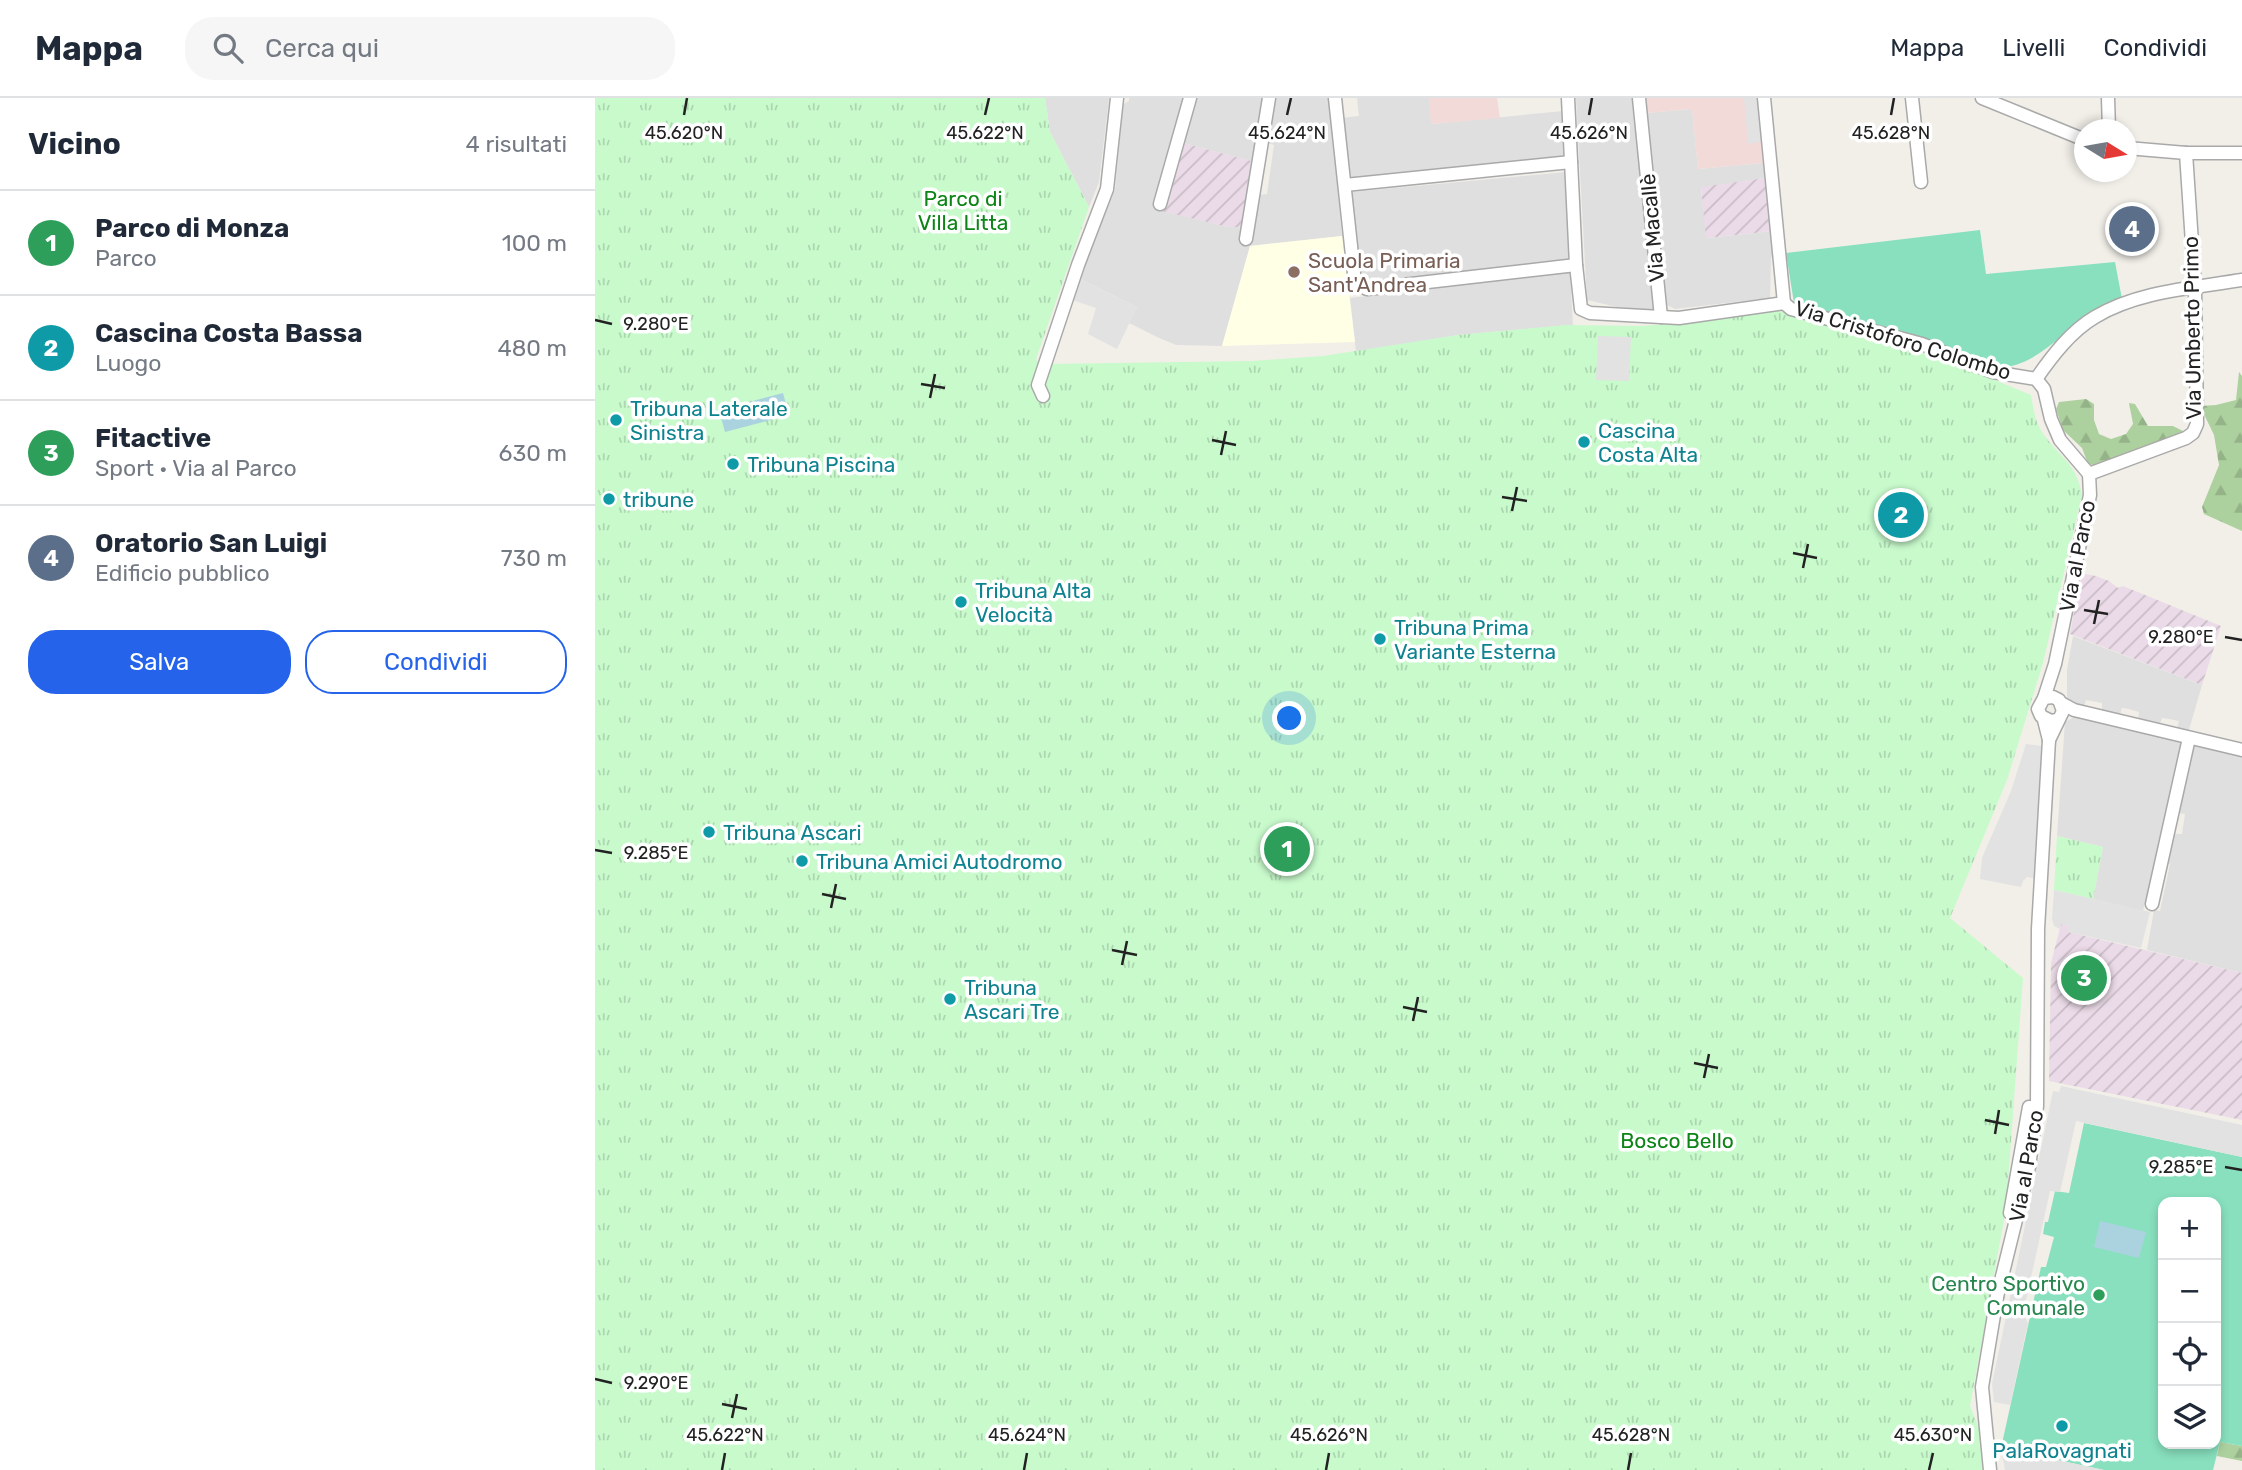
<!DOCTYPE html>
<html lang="it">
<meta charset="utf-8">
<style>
:root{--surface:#fff;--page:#f6f6f7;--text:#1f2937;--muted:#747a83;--line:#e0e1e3;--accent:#2563eb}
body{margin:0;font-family:Rubik,sans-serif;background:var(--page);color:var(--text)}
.controls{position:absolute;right:21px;bottom:21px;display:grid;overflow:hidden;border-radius:14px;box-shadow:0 4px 10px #0003}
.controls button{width:63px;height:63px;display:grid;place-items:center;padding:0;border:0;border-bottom:2px solid var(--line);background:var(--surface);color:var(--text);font:35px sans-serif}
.compass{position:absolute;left:1479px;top:21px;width:63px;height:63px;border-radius:50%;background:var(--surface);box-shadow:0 4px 10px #0003;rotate:101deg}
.you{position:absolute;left:695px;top:621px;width:24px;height:24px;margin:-18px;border:5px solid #fff;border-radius:50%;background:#1a73e8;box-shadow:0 0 0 10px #1a73e833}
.badge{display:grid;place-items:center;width:46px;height:46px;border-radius:50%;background:var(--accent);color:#fff;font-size:23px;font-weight:700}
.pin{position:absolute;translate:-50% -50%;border:4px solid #fff;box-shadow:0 2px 7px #0006}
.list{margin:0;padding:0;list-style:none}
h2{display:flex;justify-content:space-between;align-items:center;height:91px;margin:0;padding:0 28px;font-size:30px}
h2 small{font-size:23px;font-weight:400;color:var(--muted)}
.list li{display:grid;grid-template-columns:46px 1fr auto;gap:21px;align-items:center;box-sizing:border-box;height:105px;padding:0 28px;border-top:2px solid var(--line)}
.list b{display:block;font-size:26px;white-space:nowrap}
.list p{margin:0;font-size:23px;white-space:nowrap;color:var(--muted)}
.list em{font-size:23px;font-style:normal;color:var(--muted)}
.actions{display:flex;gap:14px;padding:21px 28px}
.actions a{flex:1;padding:16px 0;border:2px solid var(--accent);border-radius:28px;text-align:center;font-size:24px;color:var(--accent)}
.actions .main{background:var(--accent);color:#fff}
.icon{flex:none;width:38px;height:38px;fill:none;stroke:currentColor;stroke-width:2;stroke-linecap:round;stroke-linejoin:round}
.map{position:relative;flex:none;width:1647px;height:1372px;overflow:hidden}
header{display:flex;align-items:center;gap:42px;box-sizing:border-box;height:98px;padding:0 35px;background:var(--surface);border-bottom:2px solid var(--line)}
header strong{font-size:33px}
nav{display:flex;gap:38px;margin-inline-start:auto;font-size:24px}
.search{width:490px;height:63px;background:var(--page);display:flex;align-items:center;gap:18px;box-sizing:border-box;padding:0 24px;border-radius:28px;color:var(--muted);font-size:26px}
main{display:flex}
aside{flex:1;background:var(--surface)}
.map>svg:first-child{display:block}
.residential{fill:#e0dfdf}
.commercial{fill:#f2dad9}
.industrial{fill:url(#industrial-furrows)}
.education{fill:#ffffe5}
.forest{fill:url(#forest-firs)}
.park{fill:url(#park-tufts)}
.pitch{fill:#88e0be;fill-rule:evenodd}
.parking{fill:#e2e2e2}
.water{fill:#aad3df}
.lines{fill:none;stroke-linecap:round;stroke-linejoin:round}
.minor-casing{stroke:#a9a9a9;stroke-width:15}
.minor{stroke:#fff;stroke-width:12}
.ticks{fill:none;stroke:#222;stroke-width:2.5}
.education-dot{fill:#8d6e63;stroke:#fff;stroke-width:2.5}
.culture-dot{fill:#0f9aa8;stroke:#fff;stroke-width:2.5}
.leisure-dot{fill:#2e9e5b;stroke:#fff;stroke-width:2.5}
.labels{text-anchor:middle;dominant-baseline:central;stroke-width:7;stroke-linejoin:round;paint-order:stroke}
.park-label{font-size:21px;fill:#0c8416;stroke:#fff}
.street-label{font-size:21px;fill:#222;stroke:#fff}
.education-label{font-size:21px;fill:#785e54;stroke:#fff;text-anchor:start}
.culture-label{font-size:21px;fill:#0d838f;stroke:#fff;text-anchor:start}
.leisure-label{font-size:21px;fill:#27864d;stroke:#fff;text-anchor:end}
.ticks-label{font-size:18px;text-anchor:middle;fill:#222;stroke:#fff;stroke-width:7;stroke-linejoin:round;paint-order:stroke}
</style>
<header>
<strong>Mappa</strong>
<div class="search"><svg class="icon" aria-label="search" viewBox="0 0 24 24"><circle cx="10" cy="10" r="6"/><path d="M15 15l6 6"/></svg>Cerca qui</div>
<nav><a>Mappa</a><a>Livelli</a><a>Condividi</a></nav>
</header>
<main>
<aside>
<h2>Vicino<small>4 risultati</small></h2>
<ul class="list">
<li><span class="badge" style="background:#2e9e5b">1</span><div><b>Parco di Monza</b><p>Parco</p></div><em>100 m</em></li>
<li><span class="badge" style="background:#0f9aa8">2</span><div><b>Cascina Costa Bassa</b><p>Luogo</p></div><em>480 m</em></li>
<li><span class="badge" style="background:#2e9e5b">3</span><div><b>Fitactive</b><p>Sport · Via al Parco</p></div><em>630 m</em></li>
<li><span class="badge" style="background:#5c6f8a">4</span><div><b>Oratorio San Luigi</b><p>Edificio pubblico</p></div><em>730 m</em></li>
</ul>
<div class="actions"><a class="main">Salva</a><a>Condividi</a></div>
</aside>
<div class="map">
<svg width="1647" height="1372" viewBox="0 0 1647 1372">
<defs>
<pattern id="industrial-furrows" width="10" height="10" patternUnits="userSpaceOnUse" patternTransform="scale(1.75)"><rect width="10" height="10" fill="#ebdbe8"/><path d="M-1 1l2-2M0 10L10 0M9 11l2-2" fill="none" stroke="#c9bcc7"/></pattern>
<pattern id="forest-firs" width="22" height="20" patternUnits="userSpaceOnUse" patternTransform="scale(1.75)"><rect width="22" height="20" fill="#add19e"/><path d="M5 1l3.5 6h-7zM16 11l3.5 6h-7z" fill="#95b388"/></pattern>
<pattern id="park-tufts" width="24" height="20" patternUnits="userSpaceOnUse" patternTransform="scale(1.75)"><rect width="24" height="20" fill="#c8facc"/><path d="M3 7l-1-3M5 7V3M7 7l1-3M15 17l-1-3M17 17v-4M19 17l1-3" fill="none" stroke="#acd6af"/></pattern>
</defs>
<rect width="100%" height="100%" fill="#f2efe9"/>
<!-- residential -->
<g class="residential">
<polygon points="450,0 514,0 504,84 494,109 455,34"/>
<polygon points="534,0 589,0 561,111 629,128 649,130 646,146 654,148 663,97 672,96 679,47 672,45 679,0 734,0 747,138 655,148 627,248 581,247 562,239 534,225 542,209 483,180 520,92 528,6 534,3"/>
<polygon points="601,0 668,0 660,64 588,45"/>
<polygon points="762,0 834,0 837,26 968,13 971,54 966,60 761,81 754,78 747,20 764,18"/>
<polygon points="981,0 1040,0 1060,212 1022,209 992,202"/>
<polygon points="1097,11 1103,71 1168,65 1170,80 1106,90 1112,140 1178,133 1180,147 1176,161 1175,200 1080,211 1072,207 1050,15"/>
<polygon points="971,74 974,162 767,185 756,94"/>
<polygon points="975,174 978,227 863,237 761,254 755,200"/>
<polygon points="1478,538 1607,587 1594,632 1582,630 1584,623 1574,621 1567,620 1565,626 1543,621 1544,614 1534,611 1527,610 1525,616 1507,612 1507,605 1491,602 1489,608 1472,603 1472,572"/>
<polygon points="1481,618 1589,642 1548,813 1498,801 1508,749 1462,738 1470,624"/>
<polygon points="1598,646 1647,657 1647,875 1552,852 1559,812 1565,813 1575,766 1571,764 1577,736 1587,736 1590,716 1583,715"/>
</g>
<!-- commercial -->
<g class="commercial">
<polygon points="834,0 902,0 905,20 836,26"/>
<polygon points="1049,0 1162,0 1168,65 1103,71 1097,11 1050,15"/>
</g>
<!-- industrial -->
<g class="industrial">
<polygon points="588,45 660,64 649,130 629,128 566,113"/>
<polygon points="1170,80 1178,133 1111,140 1106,89"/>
<polygon points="1486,475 1501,478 1514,483 1523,490 1528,488 1626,528 1607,587 1475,536"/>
<polygon points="1466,826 1474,828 1473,834 1647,875 1647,1022 1454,983 1456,865"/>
</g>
<!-- education -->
<polygon class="education" points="747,138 760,244 627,248 655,148"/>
<!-- forest -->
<g class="forest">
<polygon points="1644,274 1647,278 1647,433 1609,416 1607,409 1624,367 1619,337 1605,308 1621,307 1641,302"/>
<polygon points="1491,301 1499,306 1499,322 1504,336 1516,341 1531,336 1538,326 1534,305 1540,306 1553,328 1578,328 1590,334 1504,368 1493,366 1487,350 1468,332 1461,311 1464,304"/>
<polygon points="1625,1344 1647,1348 1647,1363 1622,1358"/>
</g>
<!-- park -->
<g class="park">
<path d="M0,0H450L455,34L494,109L442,258L441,262L452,266L657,263L728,258L863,237L971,227L1045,228L1100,224L1177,211L1320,249L1436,297C1438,309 1440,323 1447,334C1464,360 1481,363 1487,397L1448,565L1412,682L1355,820L1428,880L1411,1111L1375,1308L1384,1331L1389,1372H0Z"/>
<polygon points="1462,738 1508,749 1498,801 1459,792"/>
</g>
<!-- pitch -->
<g class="pitch">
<path d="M1385,132L1391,176L1520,164L1527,201C1517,205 1505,209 1496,215C1464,236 1442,269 1401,270L1203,209L1199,205L1191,155Z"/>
<path d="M1489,1025L1647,1059V1348L1625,1344L1618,1372H1509L1406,1350L1446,1169H1451L1459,1139L1448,1136L1450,1124H1453L1460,1093L1474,1095ZM1568,1104H1621V1346H1568Z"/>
</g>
<!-- parking -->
<g class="parking">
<polygon points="1149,0 1162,0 1166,44 1153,46"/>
<polygon points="483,180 542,209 522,251 493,236 501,210 477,202"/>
<polygon points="1003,238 1036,239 1034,283 1001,282"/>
<polygon points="1431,646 1447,648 1439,780 1432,779 1428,783 1426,789 1385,781 1387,760 1416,693"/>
<polygon points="1459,792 1555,814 1546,850 1473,834 1474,828 1466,826 1465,831 1459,828 1457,821"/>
<polygon points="1466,988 1647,1027 1647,1059 1481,1023 1465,1094 1455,1093 1428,1216 1433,1225 1415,1307 1399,1304 1397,1286 1458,993 1464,994"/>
<polygon points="1406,1350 1509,1372 1410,1372"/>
</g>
<!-- water -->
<g class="water">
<polygon points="188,295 194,317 130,334 124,312"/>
<polygon points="1505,1123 1551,1134 1544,1160 1499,1149"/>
</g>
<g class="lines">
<!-- minor casing -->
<g class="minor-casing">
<g id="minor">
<polyline points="740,0 760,185 772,191 981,167"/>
<polyline points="973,0 981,167 986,211 995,215 1084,220 1189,205"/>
<polyline points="1044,0 1066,219"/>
<polyline points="1169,0 1189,205"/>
<polyline points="1317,0 1326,84"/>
<polyline points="1387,0 1490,42"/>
<polyline points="1513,0 1514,32"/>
<polyline points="1589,55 1647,55"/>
<polyline points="750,87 976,64"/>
<polyline points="565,106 595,0"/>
<polyline points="651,141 674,0"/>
<polyline points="1189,205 1196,211 1327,246 1398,274 1441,281 1449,291 1456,321 1465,342 1494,376 1495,397 1460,566 1449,600"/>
<path d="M1441,281C1457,258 1476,233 1500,219C1543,193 1599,190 1647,182"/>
<polyline points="448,298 443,287 483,167 512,91 522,0"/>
<polyline points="1494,376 1591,340 1598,335 1602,326 1600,190 1591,55 1532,50"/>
<polyline points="1466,605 1479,612 1647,652"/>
<polyline points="1454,642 1468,613 1464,602 1458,599 1449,600 1443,611 1446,618 1456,623 1462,622"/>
<polyline points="1557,806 1594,640"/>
<polyline points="1415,1115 1434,1009"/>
<polyline points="1400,1207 1434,1069 1442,1008 1443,831 1454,642 1449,622"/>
<polyline points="1395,1372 1387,1289 1402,1199"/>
</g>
</g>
<!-- minor -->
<use href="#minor" class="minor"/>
</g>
<!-- ticks -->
<path class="ticks" d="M89,17L92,0M390,17L394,0M692,17L696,0M994,17L997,0M1296,17L1299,0M0,222L17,226M326,286L350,290M335,300L340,276M617,342L641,347M626,357L631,333M907,399L932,403M917,413L922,389M1198,455L1222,460M1208,470L1213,446M1489,512L1513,516M1499,526L1504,502M1630,539L1647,542M0,752L17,755M227,796L251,801M236,810L241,786M517,852L542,857M527,867L532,843M808,909L832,914M818,923L823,899M1099,965L1123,970M1109,980L1114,956M1390,1022L1414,1027M1400,1036L1404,1012M1630,1069L1647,1072M0,1281L17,1285M127,1306L152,1311M137,1320L142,1296M127,1372L130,1355M429,1372L432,1355M731,1372L734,1355M1033,1372L1036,1355M1334,1372L1338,1355"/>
<!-- markers -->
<circle class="education-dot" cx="699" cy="174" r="7"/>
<g class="culture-dot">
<circle cx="21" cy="322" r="7"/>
<circle cx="989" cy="344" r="7"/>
<circle cx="138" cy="366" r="7"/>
<circle cx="14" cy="401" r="7"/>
<circle cx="366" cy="504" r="7"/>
<circle cx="785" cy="541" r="7"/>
<circle cx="114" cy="734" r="7"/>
<circle cx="207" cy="763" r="7"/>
<circle cx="355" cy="901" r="7"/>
<circle cx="1467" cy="1328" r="7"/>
</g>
<circle class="leisure-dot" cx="1504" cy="1197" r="7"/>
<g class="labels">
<!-- park labels -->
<g class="park-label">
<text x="368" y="100">Parco di<tspan x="368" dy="24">Villa Litta</tspan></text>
<text x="1082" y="1042">Bosco Bello</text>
</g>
<!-- street labels -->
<g class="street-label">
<text transform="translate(1057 130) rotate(-95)">Via Macallè</text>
<text transform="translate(1597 230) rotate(-91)">Via Umberto Primo</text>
<text transform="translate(1308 242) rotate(17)">Via Cristoforo Colombo</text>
<text transform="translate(1482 458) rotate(-79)">Via al Parco</text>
<text transform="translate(1431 1068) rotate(-80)">Via al Parco</text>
</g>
<!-- education labels -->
<g class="education-label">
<text x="713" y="162">Scuola Primaria<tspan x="713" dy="24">Sant'Andrea</tspan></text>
</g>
<!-- culture labels -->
<g class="culture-label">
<text x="35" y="310">Tribuna Laterale<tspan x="35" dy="24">Sinistra</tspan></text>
<text x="1003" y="332">Cascina<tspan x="1003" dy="24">Costa Alta</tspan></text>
<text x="152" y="366">Tribuna Piscina</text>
<text x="28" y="401">tribune</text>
<text x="380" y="492">Tribuna Alta<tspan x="380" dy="24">Velocità</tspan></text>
<text x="799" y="529">Tribuna Prima<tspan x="799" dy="24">Variante Esterna</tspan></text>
<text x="128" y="734">Tribuna Ascari</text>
<text x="221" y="763">Tribuna Amici Autodromo</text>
<text x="369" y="889">Tribuna<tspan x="369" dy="24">Ascari Tre</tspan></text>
<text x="1467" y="1352" text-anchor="middle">PalaRovagnati</text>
</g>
<!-- leisure labels -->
<g class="leisure-label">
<text x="1490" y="1185">Centro Sportivo<tspan x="1490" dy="24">Comunale</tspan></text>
</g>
</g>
<g class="ticks-label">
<text x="89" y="41">45.620°N</text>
<text x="390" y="41">45.622°N</text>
<text x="692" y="41">45.624°N</text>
<text x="994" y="41">45.626°N</text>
<text x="1296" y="41">45.628°N</text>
<text x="61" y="232">9.280°E</text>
<text x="1586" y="545">9.280°E</text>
<text x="61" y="761">9.285°E</text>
<text x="1586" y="1075">9.285°E</text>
<text x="61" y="1291">9.290°E</text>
<text x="130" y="1343">45.622°N</text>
<text x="432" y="1343">45.624°N</text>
<text x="734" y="1343">45.626°N</text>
<text x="1036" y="1343">45.628°N</text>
<text x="1338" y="1343">45.630°N</text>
</g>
</svg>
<div class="controls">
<button>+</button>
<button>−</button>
<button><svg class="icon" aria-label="locate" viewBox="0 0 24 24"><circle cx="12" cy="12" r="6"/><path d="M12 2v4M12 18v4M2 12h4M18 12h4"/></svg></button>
<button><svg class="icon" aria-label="layers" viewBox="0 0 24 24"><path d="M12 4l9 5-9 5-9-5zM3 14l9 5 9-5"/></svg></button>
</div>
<svg class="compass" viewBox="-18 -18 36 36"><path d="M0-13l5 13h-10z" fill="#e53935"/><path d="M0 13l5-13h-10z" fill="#747a83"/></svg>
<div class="you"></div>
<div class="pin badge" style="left:692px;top:751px;background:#2e9e5b">1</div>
<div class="pin badge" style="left:1306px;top:417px;background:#0f9aa8">2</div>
<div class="pin badge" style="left:1489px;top:880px;background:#2e9e5b">3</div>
<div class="pin badge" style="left:1537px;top:131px;background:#5c6f8a">4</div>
</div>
</main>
